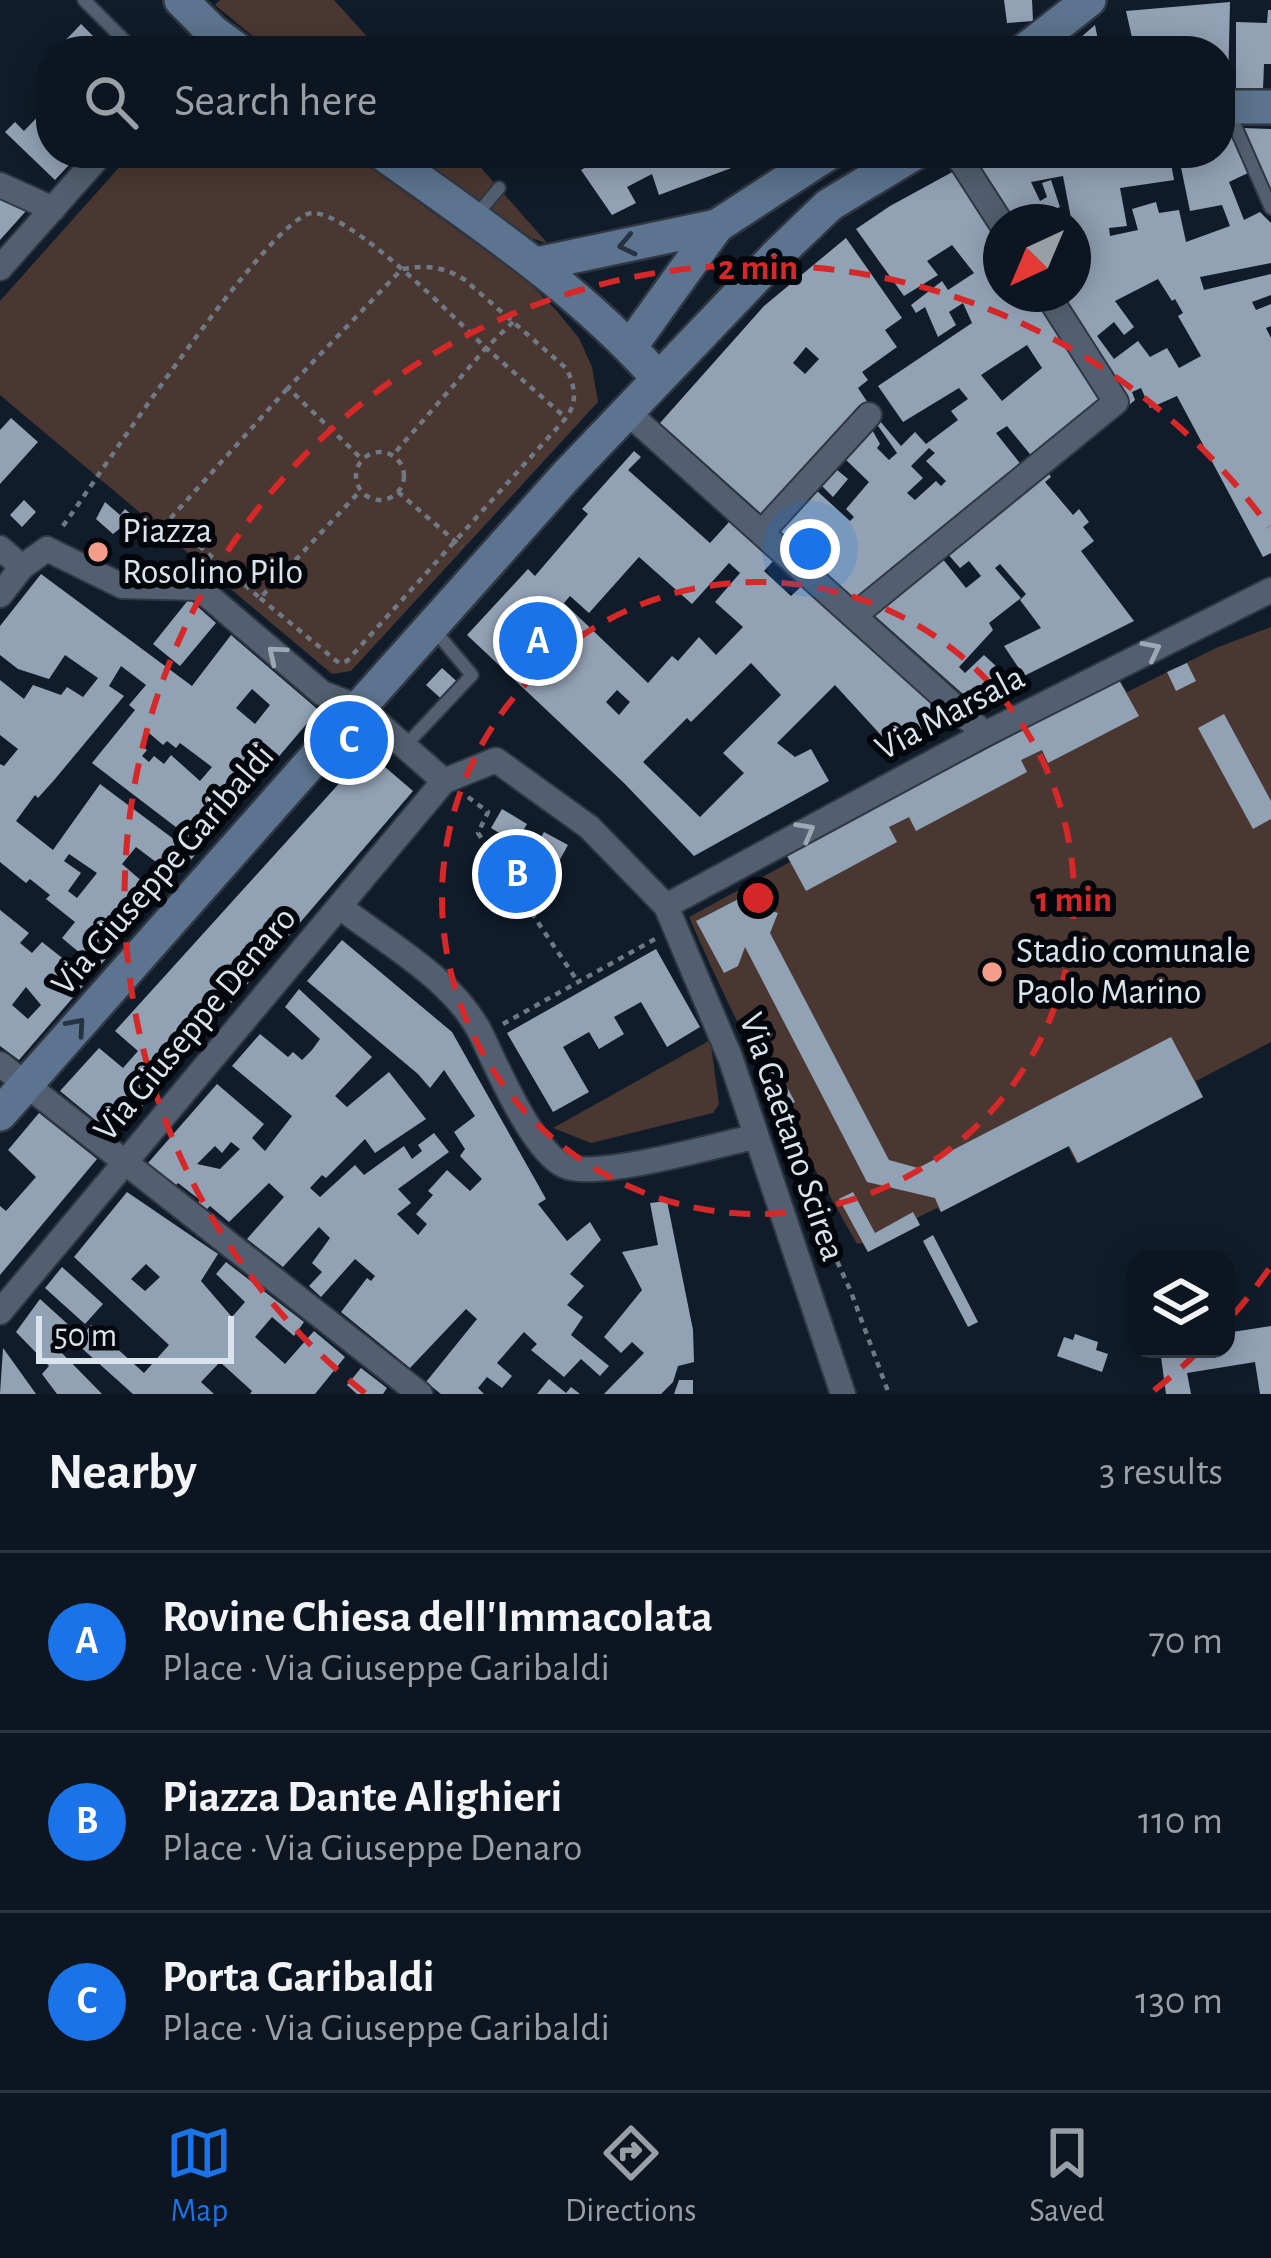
<!DOCTYPE html>
<meta charset="utf-8">
<style>
:root{--surface:#0c1520;--page:#151e29;--text:#f1f3f6;--muted:#9a9fa5;--line:#2c343e;--accent:#1a73e8}
body{margin:0;font-family:"Alegreya Sans",sans-serif;background:var(--page);color:var(--text)}
.controls{position:absolute;right:36px;bottom:36px;display:grid;overflow:hidden;border-radius:24px;box-shadow:0 6px 30px #0003}
.controls button{width:108px;height:108px;display:grid;place-items:center;padding:0;border:0;border-bottom:3px solid var(--line);background:var(--surface);color:var(--text);font:60px sans-serif}
.compass{position:absolute;left:983px;top:204px;width:108px;height:108px;border-radius:50%;background:var(--surface);box-shadow:0 6px 30px #0003;rotate:224deg}
.scale{position:absolute;left:36px;bottom:30px;width:198px;box-sizing:border-box;padding-left:12px;border:6px solid #dbe4ed;border-top:0;font-size:33px;line-height:42px;white-space:nowrap;color:#dbe4ed;-webkit-text-stroke:9px #03070c;paint-order:stroke}
.you{position:absolute;left:810px;top:549px;width:42px;height:42px;margin:-30px;border:9px solid #fff;border-radius:50%;background:#1a73e8;box-shadow:0 0 0 18px #1a73e833}
.badge{display:grid;place-items:center;width:78px;height:78px;border-radius:50%;background:var(--accent);color:#fff;font-size:39px;font-weight:700}
.pin{position:absolute;translate:-50% -50%;border:6px solid #fff;box-shadow:0 3px 12px #0006}
.list{margin:0;padding:0;list-style:none}
h2{display:flex;justify-content:space-between;align-items:center;height:156px;margin:0;padding:0 48px;font-size:51px}
h2 small{font-size:39px;font-weight:400;color:var(--muted)}
.list li{display:grid;grid-template-columns:78px 1fr auto;gap:36px;align-items:center;box-sizing:border-box;height:180px;padding:0 48px;border-top:3px solid var(--line)}
.list b{display:block;font-size:45px;white-space:nowrap}
.list p{margin:0;font-size:39px;white-space:nowrap;color:var(--muted)}
.list em{font-size:39px;font-style:normal;color:var(--muted)}
.icon{flex:none;width:66px;height:66px;fill:none;stroke:currentColor;stroke-width:2;stroke-linecap:round;stroke-linejoin:round}
.map{position:relative;flex:none;width:1271px;height:1394px;overflow:hidden}
.search{position:absolute;background:var(--surface);box-shadow:0 6px 30px #0003;left:36px;right:36px;top:36px;height:132px;display:flex;align-items:center;gap:30px;box-sizing:border-box;padding:0 42px;border-radius:48px;color:var(--muted);font-size:45px}
.sheet{height:696px;background:var(--surface)}
nav{display:flex;justify-content:space-around;align-items:center;box-sizing:border-box;height:168px;border-top:3px solid var(--line);background:var(--surface);font-size:33px;color:var(--muted)}
nav a{display:grid;justify-items:center;gap:6px}
nav .on{color:var(--accent)}
.map>svg:first-child{display:block}
.green{fill:#4b3732}
.building{fill:#92a2b5;fill-rule:evenodd}
.lines{fill:none;stroke-linecap:round;stroke-linejoin:round}
.service-casing{stroke:#313742;stroke-width:16}
.minor-casing{stroke:#313742;stroke-width:28}
.secondary-casing{stroke:#313742;stroke-width:38}
.path{stroke:#6e7984;stroke-width:4.5;stroke-dasharray:6 6;stroke-linecap:butt}
.service{stroke:#515f70;stroke-width:12}
.minor{stroke:#515f70;stroke-width:24}
.secondary{stroke:#5c748f;stroke-width:33}
.oneway{stroke:#273340}
.oneway2{stroke:#9da8b5}
.ring{fill:none;stroke:#d62828;stroke-width:6;stroke-dasharray:21 15}
.poi-dot{fill:#f49d8b;stroke:#03070c;stroke-width:4.5}
.labels{text-anchor:middle;dominant-baseline:central;stroke-width:12;stroke-linejoin:round;paint-order:stroke}
.poi-label{font-size:36px;fill:#dbe4ed;stroke:#03070c;text-anchor:start}
.street-label{font-size:36px;fill:#dbe4ed;stroke:#03070c}
.centre{fill:#d62828;stroke:#03070c;stroke-width:6}
.ring-label{font-size:36px;text-anchor:middle;font-weight:bold;fill:#d62828;stroke:#03070c;stroke-width:12;stroke-linejoin:round;paint-order:stroke}
</style>
<div class="map">
<svg width="1271" height="1394" viewBox="0 0 1271 1394">
<rect width="100%" height="100%" fill="#101c2a"/>
<!-- green -->
<g class="green">
<polygon points="220,0 334,0 380,51 271,51 215,5"/>
<polygon points="132,153 350,153 525,279 555,309 579,338 592,367 598,402 351,671 332,674 0,395 0,301"/>
<polygon points="410,153 468,153 548,244 518,233"/>
<path d="M1271,627V1042L1196,1081L1203,1097L1076,1163L1068,1146L941,1212L937,1208L917,1218L920,1225L868,1252L862,1243L857,1244C796,1137 738,1031 689,917L790,862L786,854L1119,680L1127,692L1216,648Z"/>
<polygon points="714,1038 717,1042 711,1045 719,1104 713,1113 591,1143 553,1128"/>
</g>
<!-- building -->
<g class="building">
<polygon points="1004,0 1032,0 1033,21 1007,23"/>
<polygon points="1230,2 1228,89 1220,89 1220,51 1135,51 1126,11"/>
<polygon points="1268,10 1271,10 1271,64 1264,64 1263,89 1236,89 1236,22 1267,23"/>
<polygon points="81,24 108,51 61,51 65,47 62,44"/>
<polygon points="1095,25 1100,51 1065,51"/>
<polygon points="51,103 51,153 80,153 55,180 5,132 15,122 24,131"/>
<polygon points="1242,128 1271,129 1271,193"/>
<path d="M1220,129H1229L1248,173L1229,182L1244,220L1260,212L1271,223V263L1200,277L1204,290L1271,274V295L1252,302L1256,310L1271,304V326L1266,328L1271,338V553L1263,557L1177,396L1150,408L1141,388L1132,392L1135,400L1129,405L1057,294H1073V257L1078,255L1063,176L1031,182L1040,201L1047,197L1042,183L1051,180L1060,207L1047,212L1053,222H1011L972,161L986,153H1169L1174,180L1120,188L1127,226L1109,228L1110,236L1138,230L1132,209L1156,202L1159,213L1179,210L1186,242L1230,226L1222,205L1190,211L1178,153H1220ZM1158,279L1172,301L1175,299L1183,313L1178,316L1201,356L1179,368L1167,348L1150,357L1138,341L1114,359L1097,336L1114,322L1124,335L1134,327L1115,301Z"/>
<polygon points="608,153 629,153 633,160 652,153 730,153 734,167 659,195 652,174 627,187 636,203 612,215 581,170"/>
<path d="M956,170L1001,240V294H1037L1104,400L1034,459L1007,426L996,433L1023,467L860,605L779,532L816,490L850,521L854,517L846,509L869,482L843,457L871,428L880,444L877,448L889,460L897,453L876,423L879,420L901,446L915,432L926,444L958,420L951,411L968,399L959,388L903,422L878,386L972,323L963,303L949,312L956,325L938,337L925,307L916,313L911,305L942,281L948,290L974,273L952,245L927,261L938,275L904,296L856,229L890,206ZM1027,345L1042,368L1002,401L981,375ZM929,448L935,453L926,461L946,481L941,486L936,481L915,500L907,493L923,478L911,466Z"/>
<polygon points="0,199 26,211 0,240"/>
<path d="M846,238L902,318L885,330L897,347L862,372L868,380L858,388L870,406L765,517L660,423L764,306ZM806,347L819,359L805,374L793,363Z"/>
<polygon points="11,418 38,442 0,484 0,430"/>
<path d="M634,451L641,457L628,470L710,543L730,521L774,560L764,571L791,596L803,585L949,716L890,745L835,685L777,743L795,757L811,749L829,781L694,856L624,783L467,635L528,569L535,576L588,514L582,509ZM639,557L692,604L729,563L740,573L715,602L743,627L716,655L699,637L678,661L672,656L648,683L564,603L570,596L589,613ZM751,663L781,695L723,753L744,773L700,817L643,762L687,718L691,722ZM617,690L630,702L619,715L606,702Z"/>
<polygon points="836,469 848,479 833,497 822,486"/>
<polygon points="1047,471 1051,477 1045,482 1073,515 1079,509 1089,522 1083,527 1094,541 1081,551 1134,621 1024,676 1004,646 1041,628 1020,600 1026,594 1000,564 995,568 1021,598 989,623 993,630 959,667 965,673 984,655 996,666 992,669 1003,686 973,703 874,615 942,558 966,588 981,576 969,561 960,568 947,553"/>
<polygon points="24,500 36,512 22,527 10,515"/>
<polygon points="105,502 120,515 125,509 134,517 113,534 96,519"/>
<path d="M41,574L192,686L231,635L413,791L116,1137L60,1091L99,1048L123,1068L138,1051L115,1031L364,756L315,714L202,847L92,763L135,710L129,705L146,685L121,666L109,686L124,696L55,779L38,798L35,795L16,821L53,850L100,784L195,855L176,877L136,847L122,864L159,896L98,968L62,938L75,922L46,899L50,895L30,879L26,883L0,862V764L4,766L18,749L0,735V680L24,699L33,685L61,695L67,687L83,697L98,678L65,655L49,679L18,669L0,655V626ZM252,689L270,705L255,724L236,708ZM149,733L163,745L167,741L176,748L180,743L212,767L200,781L171,755L164,764L154,756L149,762L142,756L147,750L140,745ZM69,854L97,873L77,898L68,891L81,873L64,861Z"/>
<polygon points="189,599 216,623 180,666 153,644"/>
<polygon points="1187,663 1196,681 1176,691 1167,672"/>
<polygon points="442,668 463,687 447,704 426,685"/>
<polygon points="1119,680 1139,716 1048,763 1042,750 1021,760 1027,772 916,831 909,817 889,827 897,842 806,891 786,854"/>
<polygon points="1224,714 1271,801 1271,819 1253,829 1198,728"/>
<polygon points="502,809 527,824 516,843 491,828"/>
<polygon points="544,832 568,845 553,872 529,859"/>
<polygon points="750,893 757,906 778,913 770,933 889,1160 918,1168 1171,1037 1203,1097 1078,1163 1069,1146 941,1212 935,1198 867,1182 745,947 738,966 724,973 696,921"/>
<path d="M0,910L29,933L20,943L32,953L42,942L89,979L19,1060L0,1046ZM26,987L41,1005L28,1019L12,1005Z"/>
<path d="M342,940L452,1032L546,1199L538,1204L567,1241L590,1222L601,1240L570,1274L584,1286L567,1305L583,1317L571,1335L609,1366L600,1376L581,1359L564,1377L531,1350L537,1344L524,1332L497,1363L512,1376L502,1388L487,1377L478,1388L484,1394H441L426,1382L477,1319L466,1309L410,1368L341,1312L367,1278L371,1281L375,1276L355,1259L321,1297L309,1286L322,1272L312,1263L330,1238L319,1227L283,1267L247,1239L284,1197L269,1183L229,1222L210,1206L206,1210L198,1203L200,1200L178,1183L175,1186L148,1163L217,1084L264,1124L252,1138L265,1151L292,1116L232,1066L260,1034L288,1057L293,1052L302,1060L312,1050L320,1039L285,1007L299,989L372,1057L335,1096L347,1107L389,1072L426,1119L375,1153L365,1139L326,1178L322,1175L310,1188L320,1197L355,1165L364,1175L404,1146L412,1159L422,1151L418,1145L434,1133L449,1152L398,1189L411,1203L397,1214L418,1235L427,1224L416,1214L433,1195L428,1191L447,1170L470,1191L482,1179L460,1156L465,1149L454,1132L475,1116L444,1070L430,1088L418,1074L307,981ZM231,1142L240,1149L220,1169L197,1164L215,1146L222,1153Z"/>
<polygon points="656,949 700,1027 667,1047 641,1002 614,1017 624,1034 599,1049 589,1032 563,1047 589,1092 553,1112 507,1033"/>
<polygon points="773,1061 795,1102 786,1107 764,1065"/>
<polygon points="39,1113 97,1159 0,1275 0,1206 6,1211 36,1177 8,1150"/>
<path d="M127,1192L218,1254L201,1281L232,1317L245,1302L216,1274L226,1262L304,1322L294,1336L272,1317L255,1337L285,1364L314,1331L345,1357L315,1394H250L252,1391L220,1362L201,1382L214,1394H133L76,1343L91,1325L144,1373L169,1345L74,1257ZM146,1264L160,1277L145,1291L131,1279Z"/>
<polygon points="853,1192 875,1233 913,1212 920,1225 868,1252 839,1199"/>
<polygon points="667,1201 693,1330 694,1362 678,1366 673,1382 661,1394 604,1394 644,1353 632,1342 621,1353 604,1337 642,1290 622,1252 658,1245 650,1203"/>
<polygon points="933,1235 978,1322 968,1327 923,1241"/>
<polygon points="62,1267 103,1304 85,1324 45,1288"/>
<polygon points="40,1299 72,1328 57,1348 102,1394 57,1394 42,1374 49,1366 16,1332"/>
<polygon points="1271,1326 1271,1394 1260,1394 1255,1362 1187,1373 1191,1394 1166,1394 1160,1349 1226,1349 1226,1333"/>
<polygon points="1075,1334 1098,1342 1096,1350 1108,1354 1102,1372 1057,1356 1064,1337 1073,1340"/>
<polygon points="3,1348 11,1359 36,1394 0,1394"/>
<polygon points="361,1368 387,1388 383,1394 357,1394 347,1385"/>
<polygon points="549,1379 566,1393 571,1387 580,1394 537,1394"/>
<polygon points="679,1380 693,1380 693,1394 674,1394"/>
</g>
<g class="lines">
<!-- service casing -->
<g class="service-casing">
<g id="service">
<polyline points="84,0 135,51"/>
<polyline points="1228,110 1271,208"/>
<polyline points="474,218 499,188"/>
<polyline points="405,746 472,675 435,631"/>
</g>
</g>
<!-- minor casing -->
<g class="minor-casing">
<g id="minor">
<polyline points="194,51 212,31"/>
<polyline points="956,153 1001,223"/>
<polyline points="0,185 53,209"/>
<polyline points="0,268 102,153"/>
<polyline points="626,411 985,734"/>
<polyline points="762,532 869,415"/>
<polyline points="0,548 22,567"/>
<polyline points="0,595 22,567 47,549 122,586 199,588 322,693 361,708 444,781 496,760 589,827 666,906 730,1057 843,1394"/>
<polyline points="855,615 1116,402 1047,294"/>
<polyline points="666,906 985,734 1271,590"/>
<path d="M340,907C388,944 455,980 482,1036C497,1067 533,1152 565,1166C597,1180 715,1145 754,1137"/>
<polyline points="0,1064 420,1394"/>
<polyline points="0,1312 444,781"/>
</g>
</g>
<!-- secondary casing -->
<g class="secondary-casing">
<g id="secondary">
<polyline points="181,0 212,31 239,51"/>
<polyline points="1024,51 1089,0"/>
<polyline points="1220,107 1271,107"/>
<path d="M382,153C478,222 578,288 657,377"/>
<polyline points="537,264 717,226"/>
<polyline points="630,347 717,226 829,153"/>
<polyline points="340,729 565,477 776,256 829,205 915,153"/>
<polyline points="0,1114 337,733"/>
</g>
</g>
<!-- path -->
<g class="path">
<polyline points="513,322 486,348 566,418"/>
<polyline points="287,389 169,520 260,598 361,490"/>
<circle cx="380" cy="476" r="24"/>
<polyline points="398,492 462,547"/>
<path d="M63,526C95,482 272,212 313,213C353,214 454,318 486,348L393,455"/>
<path d="M260,598L339,663L347,661L566,418C578,401 575,388 567,369L465,280C443,266 426,265 402,269L288,388L363,460"/>
<polyline points="468,797 488,812 478,833 578,982"/>
<polyline points="503,1024 655,939"/>
<polyline points="798,1174 851,1292 889,1394"/>
</g>
<!-- service -->
<use href="#service" class="service"/>
<!-- minor -->
<use href="#minor" class="minor"/>
<!-- secondary -->
<use href="#secondary" class="secondary"/>
</g>
<!-- one-way arrows -->
<defs><path id="oneway-chevron" d="M-2-3.5L2.5 0L-2 3.5" fill="none" stroke-width="1.6" stroke-linecap="round" stroke-linejoin="round" transform="scale(3)"/></defs>
<g class="oneway">
<use href="#oneway-chevron" transform="translate(627 245) rotate(168)"/>
<use href="#oneway-chevron" transform="translate(77 1026) rotate(-49)"/>
</g>
<g class="oneway2">
<use href="#oneway-chevron" transform="translate(1152 650) rotate(-27)"/>
<use href="#oneway-chevron" transform="translate(276 654) rotate(-140)"/>
<use href="#oneway-chevron" transform="translate(806 831) rotate(-29)"/>
</g>
<!-- distance rings -->
<g class="ring">
<circle cx="758" cy="898" r="316"/>
<path d="M1269 1269A632 632 0 0 1 1228 1321M1197 1353A632 632 0 0 1 1151 1393M365 1393A632 632 0 1 1 1269 527"/>
</g>
<!-- markers -->
<g class="poi-dot">
<circle cx="98" cy="552" r="12"/>
<circle cx="992" cy="972" r="12"/>
</g>
<g class="labels">
<!-- poi labels -->
<g class="poi-label">
<text x="122" y="531">Piazza<tspan x="122" dy="41">Rosolino Pilo</tspan></text>
<text x="1016" y="951">Stadio comunale<tspan x="1016" dy="41">Paolo Marino</tspan></text>
</g>
<!-- street labels -->
<g class="street-label">
<text transform="translate(950 713) rotate(-28)">Via Marsala</text>
<text transform="translate(163 870) rotate(-49)">Via Giuseppe Garibaldi</text>
<text transform="translate(195 1024) rotate(-50)">Via Giuseppe Denaro</text>
<text transform="translate(792 1137) rotate(71)">Via Gaetano Scirea</text>
</g>
</g>
<circle cx="758" cy="898" r="18" class="centre"/>
<g class="ring-label">
<text x="758" y="279">2 min</text>
<text x="1074" y="911">1 min</text>
</g>
</svg>
<div class="controls">
<button><svg class="icon" aria-label="layers" viewBox="0 0 24 24"><path d="M12 4l9 5-9 5-9-5zM3 14l9 5 9-5"/></svg></button>
</div>
<svg class="compass" viewBox="-18 -18 36 36"><path d="M0-13l5 13h-10z" fill="#e53935"/><path d="M0 13l5-13h-10z" fill="#9a9fa5"/></svg>
<div class="scale">50 m</div>
<div class="you"></div>
<div class="pin badge" style="left:538px;top:641px">A</div>
<div class="pin badge" style="left:517px;top:874px">B</div>
<div class="pin badge" style="left:349px;top:740px">C</div>
<div class="search"><svg class="icon" aria-label="search" viewBox="0 0 24 24"><circle cx="10" cy="10" r="6"/><path d="M15 15l6 6"/></svg>Search here</div>
</div>
<section class="sheet">
<h2>Nearby<small>3 results</small></h2>
<ul class="list">
<li><span class="badge">A</span><div><b>Rovine Chiesa dell'Immacolata</b><p>Place · Via Giuseppe Garibaldi</p></div><em>70 m</em></li>
<li><span class="badge">B</span><div><b>Piazza Dante Alighieri</b><p>Place · Via Giuseppe Denaro</p></div><em>110 m</em></li>
<li><span class="badge">C</span><div><b>Porta Garibaldi</b><p>Place · Via Giuseppe Garibaldi</p></div><em>130 m</em></li>
</ul>
</section>
<nav>
<a class="on"><svg class="icon" aria-label="map" viewBox="0 0 24 24"><path d="M3 6l6-2 6 2 6-2v14l-6 2-6-2-6 2zM9 4v14M15 6v14"/></svg>Map</a>
<a><svg class="icon" aria-label="directions" viewBox="0 0 24 24"><path d="M12 3l9 9-9 9-9-9zM9 14v-3h6M13 9l2 2-2 2"/></svg>Directions</a>
<a><svg class="icon" aria-label="saved" viewBox="0 0 24 24"><path d="M7 4h10v16l-5-4-5 4z"/></svg>Saved</a>
</nav>
